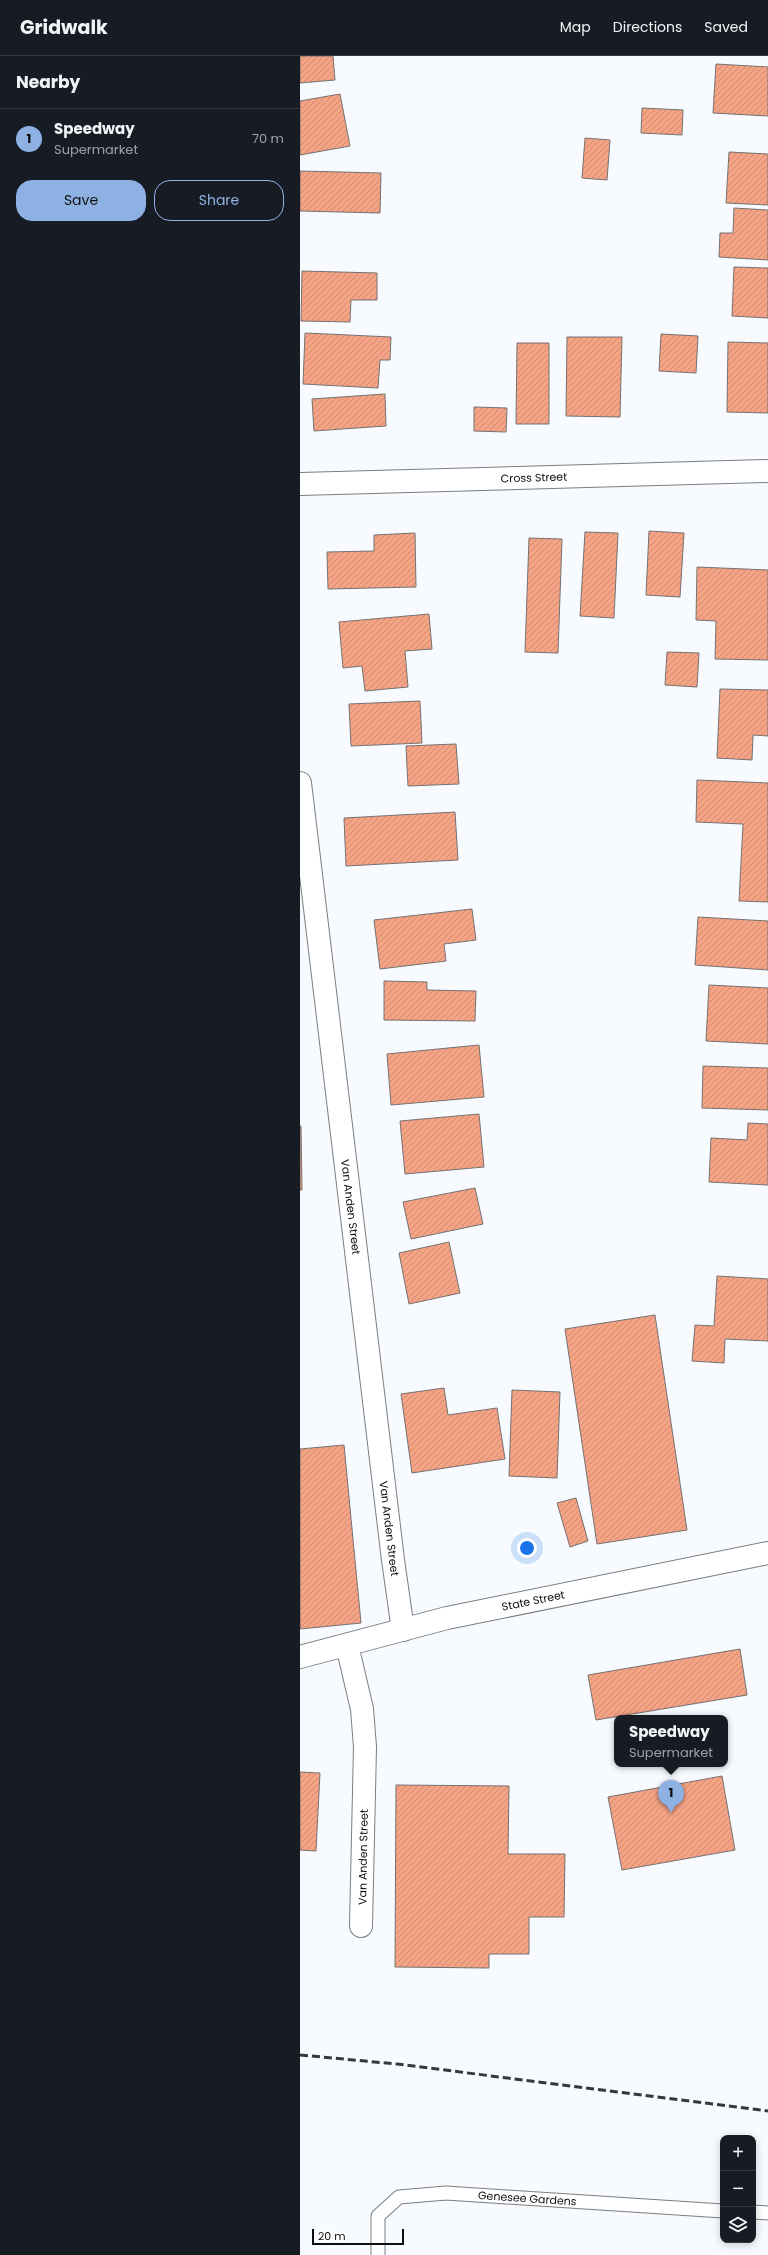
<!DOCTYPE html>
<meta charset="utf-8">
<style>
:root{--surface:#171b24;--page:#20242c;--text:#f1f3f6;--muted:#9ea1a6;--line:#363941;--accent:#8eb1e3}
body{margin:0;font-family:Poppins,sans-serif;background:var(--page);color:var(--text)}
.controls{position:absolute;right:12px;bottom:12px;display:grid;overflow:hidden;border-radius:8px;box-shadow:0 2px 10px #0003}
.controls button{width:36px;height:36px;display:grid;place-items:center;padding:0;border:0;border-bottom:1px solid var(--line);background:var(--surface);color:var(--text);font:20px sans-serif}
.scale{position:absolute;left:12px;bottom:10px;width:92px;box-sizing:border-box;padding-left:4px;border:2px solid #0d0e0f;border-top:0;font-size:11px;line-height:14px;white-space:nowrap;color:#0d0e0f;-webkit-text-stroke:3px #fff;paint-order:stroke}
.you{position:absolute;left:227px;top:1492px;width:14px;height:14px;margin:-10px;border:3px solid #fff;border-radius:50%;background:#1a73e8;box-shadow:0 0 0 6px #1a73e833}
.badge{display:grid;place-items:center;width:26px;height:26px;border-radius:50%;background:var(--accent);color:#111;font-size:13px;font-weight:700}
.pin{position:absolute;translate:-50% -33px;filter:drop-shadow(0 1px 2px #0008)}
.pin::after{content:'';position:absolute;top:21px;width:14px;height:12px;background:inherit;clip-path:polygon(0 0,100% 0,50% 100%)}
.popup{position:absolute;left:314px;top:1659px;width:114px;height:52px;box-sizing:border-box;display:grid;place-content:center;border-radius:8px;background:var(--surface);filter:drop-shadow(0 1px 3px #0005);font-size:13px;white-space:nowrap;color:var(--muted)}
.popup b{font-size:15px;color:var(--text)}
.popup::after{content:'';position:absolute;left:50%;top:100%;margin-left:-8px;border:8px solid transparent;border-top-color:var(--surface)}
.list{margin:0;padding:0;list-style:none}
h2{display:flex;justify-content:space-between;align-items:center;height:52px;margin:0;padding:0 16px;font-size:17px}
h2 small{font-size:13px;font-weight:400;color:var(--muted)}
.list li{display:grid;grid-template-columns:26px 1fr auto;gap:12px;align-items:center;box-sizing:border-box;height:60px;padding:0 16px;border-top:1px solid var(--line)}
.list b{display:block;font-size:15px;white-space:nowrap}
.list p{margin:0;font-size:13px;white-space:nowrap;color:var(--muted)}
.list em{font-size:13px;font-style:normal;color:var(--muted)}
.actions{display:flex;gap:8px;padding:12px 16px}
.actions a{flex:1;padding:9px 0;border:1px solid var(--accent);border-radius:16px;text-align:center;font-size:14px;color:var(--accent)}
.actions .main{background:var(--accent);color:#111}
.icon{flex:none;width:22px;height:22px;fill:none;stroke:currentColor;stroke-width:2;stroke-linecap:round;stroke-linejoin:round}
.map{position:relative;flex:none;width:468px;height:2199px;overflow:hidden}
header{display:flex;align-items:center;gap:24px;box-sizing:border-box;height:56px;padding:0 20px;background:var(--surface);border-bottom:1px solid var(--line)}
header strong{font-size:19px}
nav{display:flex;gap:22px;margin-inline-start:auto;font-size:14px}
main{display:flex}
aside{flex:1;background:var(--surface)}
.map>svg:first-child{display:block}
.building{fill:url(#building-hatch);stroke:#767170}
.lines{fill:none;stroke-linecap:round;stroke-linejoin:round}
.service-casing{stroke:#7b7e81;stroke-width:15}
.minor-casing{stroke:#7b7e81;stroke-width:24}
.secondary-casing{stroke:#7b7e81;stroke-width:24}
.service{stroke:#fff;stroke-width:13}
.minor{stroke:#fff;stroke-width:22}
.secondary{stroke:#fff;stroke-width:22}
.rail{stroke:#363739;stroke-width:3;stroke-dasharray:8 4;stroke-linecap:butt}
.labels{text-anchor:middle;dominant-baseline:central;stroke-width:3;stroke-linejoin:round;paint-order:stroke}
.street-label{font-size:11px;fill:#0d0e0f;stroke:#fff}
</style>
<header>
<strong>Gridwalk</strong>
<nav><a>Map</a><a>Directions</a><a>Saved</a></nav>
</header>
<main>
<aside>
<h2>Nearby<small></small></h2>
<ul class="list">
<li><span class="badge">1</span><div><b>Speedway</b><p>Supermarket</p></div><em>70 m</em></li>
</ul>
<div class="actions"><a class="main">Save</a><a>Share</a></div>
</aside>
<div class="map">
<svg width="468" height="2199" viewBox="0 0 468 2199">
<defs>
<pattern id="building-hatch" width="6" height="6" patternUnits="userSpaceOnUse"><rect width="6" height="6" fill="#f5a385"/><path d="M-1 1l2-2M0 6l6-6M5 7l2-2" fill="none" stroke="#d18b72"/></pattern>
</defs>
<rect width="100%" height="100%" fill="#f7fafe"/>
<!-- building -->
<g class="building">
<polygon points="0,0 33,0 35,24 0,27"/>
<polygon points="416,8 468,11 468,60 413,57"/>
<polygon points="40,38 50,90 0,99 0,45"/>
<polygon points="342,52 383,54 382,79 341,77"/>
<polygon points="285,82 310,84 307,124 282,122"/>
<polygon points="429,96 468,98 468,149 426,147"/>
<polygon points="0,115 81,117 80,157 0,155"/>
<polygon points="434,152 468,154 468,204 419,201 420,177 433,177"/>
<polygon points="434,211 468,212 468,262 432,260"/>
<polygon points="2,215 77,217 77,244 51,244 50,266 1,265"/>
<polygon points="5,277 91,281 90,304 80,304 78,332 3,328"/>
<polygon points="361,278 398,280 396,317 359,315"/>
<polygon points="267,281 322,281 320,361 266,360"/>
<polygon points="428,286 468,287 468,357 427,356"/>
<polygon points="217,287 249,287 249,368 216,368"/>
<polygon points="85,338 86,370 14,375 12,343"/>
<polygon points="174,351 207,352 206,376 174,375"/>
<polygon points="349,475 384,477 380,541 346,539"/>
<polygon points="285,476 318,477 314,562 280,560"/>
<polygon points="115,477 116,531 28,533 27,496 74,495 74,479"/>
<polygon points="229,482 262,483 258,597 225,596"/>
<polygon points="397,511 468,514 468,604 415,603 416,565 396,564"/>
<polygon points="129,558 132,593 105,595 108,631 65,635 62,610 43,612 39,566"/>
<polygon points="367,596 399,597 397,631 365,629"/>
<polygon points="420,633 468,634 468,680 453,679 452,704 417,702"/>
<polygon points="120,645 122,687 51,690 49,648"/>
<polygon points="156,688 159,728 108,730 106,690"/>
<polygon points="397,724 468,727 468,846 439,845 443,768 396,766"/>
<polygon points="155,756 158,804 46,810 44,762"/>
<polygon points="172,853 176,884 144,888 146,905 80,913 74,864"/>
<polygon points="398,861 468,865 468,914 395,909"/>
<polygon points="84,925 127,926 127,934 176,935 175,965 84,964"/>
<polygon points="409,929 468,932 468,988 406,985"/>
<polygon points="179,989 184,1041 91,1049 87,998"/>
<polygon points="403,1010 468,1012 468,1054 402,1052"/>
<polygon points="179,1058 184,1111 105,1118 100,1065"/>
<polygon points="448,1067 468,1068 468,1129 409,1126 411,1082 447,1084"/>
<polygon points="0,1070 1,1070 2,1134 0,1134"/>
<polygon points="175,1132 183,1168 111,1183 103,1146"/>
<polygon points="149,1186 160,1237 109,1248 99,1197"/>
<polygon points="417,1220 468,1223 468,1285 425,1283 424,1307 392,1305 395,1269 414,1270"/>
<polygon points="355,1259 387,1474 297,1488 265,1273"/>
<polygon points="144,1332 148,1359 197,1352 205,1403 112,1417 101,1338"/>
<polygon points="212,1334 260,1336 257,1422 209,1420"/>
<polygon points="44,1389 61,1567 0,1573 0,1393"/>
<polygon points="276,1442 288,1485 270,1491 257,1447"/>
<polygon points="440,1593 447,1639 296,1664 288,1619"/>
<polygon points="0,1716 20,1717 16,1795 0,1794"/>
<polygon points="422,1720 435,1794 322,1814 308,1741"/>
<polygon points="96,1729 209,1730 208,1798 265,1798 264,1861 229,1861 229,1898 189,1898 189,1912 95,1911"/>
</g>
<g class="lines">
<!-- service casing -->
<g class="service-casing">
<g id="service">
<polyline points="453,2156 468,2157"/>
<path id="s1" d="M78,2199V2160L99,2141L146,2137L423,2155"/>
</g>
</g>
<!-- minor casing -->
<g class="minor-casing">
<g id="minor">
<path id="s2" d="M0,428L468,415"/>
<path id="s3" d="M0,727L93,1504L103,1574"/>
<polyline points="47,1589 62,1653 65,1691 61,1870"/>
</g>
</g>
<!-- secondary casing -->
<g class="secondary-casing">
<g id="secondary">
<path id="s4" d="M0,1601L147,1562L468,1497"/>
</g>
</g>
<!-- service -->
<use href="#service" class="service"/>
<!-- minor -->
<use href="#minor" class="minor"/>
<!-- secondary -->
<use href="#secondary" class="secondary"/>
<!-- rail -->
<polyline class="rail" points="0,1999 97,2008 468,2055"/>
</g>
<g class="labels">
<!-- street labels -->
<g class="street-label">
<text stroke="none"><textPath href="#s2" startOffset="234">Cross Street</textPath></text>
<text stroke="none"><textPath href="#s3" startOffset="427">Van Anden Street</textPath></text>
<text stroke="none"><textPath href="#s3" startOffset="751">Van Anden Street</textPath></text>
<text stroke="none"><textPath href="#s4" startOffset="240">State Street</textPath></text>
<text transform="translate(63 1801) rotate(-89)">Van Anden Street</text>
<text stroke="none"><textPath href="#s1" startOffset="196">Genesee Gardens</textPath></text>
</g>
</g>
</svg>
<div class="controls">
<button>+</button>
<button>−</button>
<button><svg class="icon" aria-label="layers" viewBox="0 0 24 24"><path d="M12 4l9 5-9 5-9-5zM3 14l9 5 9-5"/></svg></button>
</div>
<div class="scale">20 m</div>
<div class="you"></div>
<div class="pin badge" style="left:371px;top:1757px">1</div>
<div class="popup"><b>Speedway</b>Supermarket</div>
</div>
</main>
